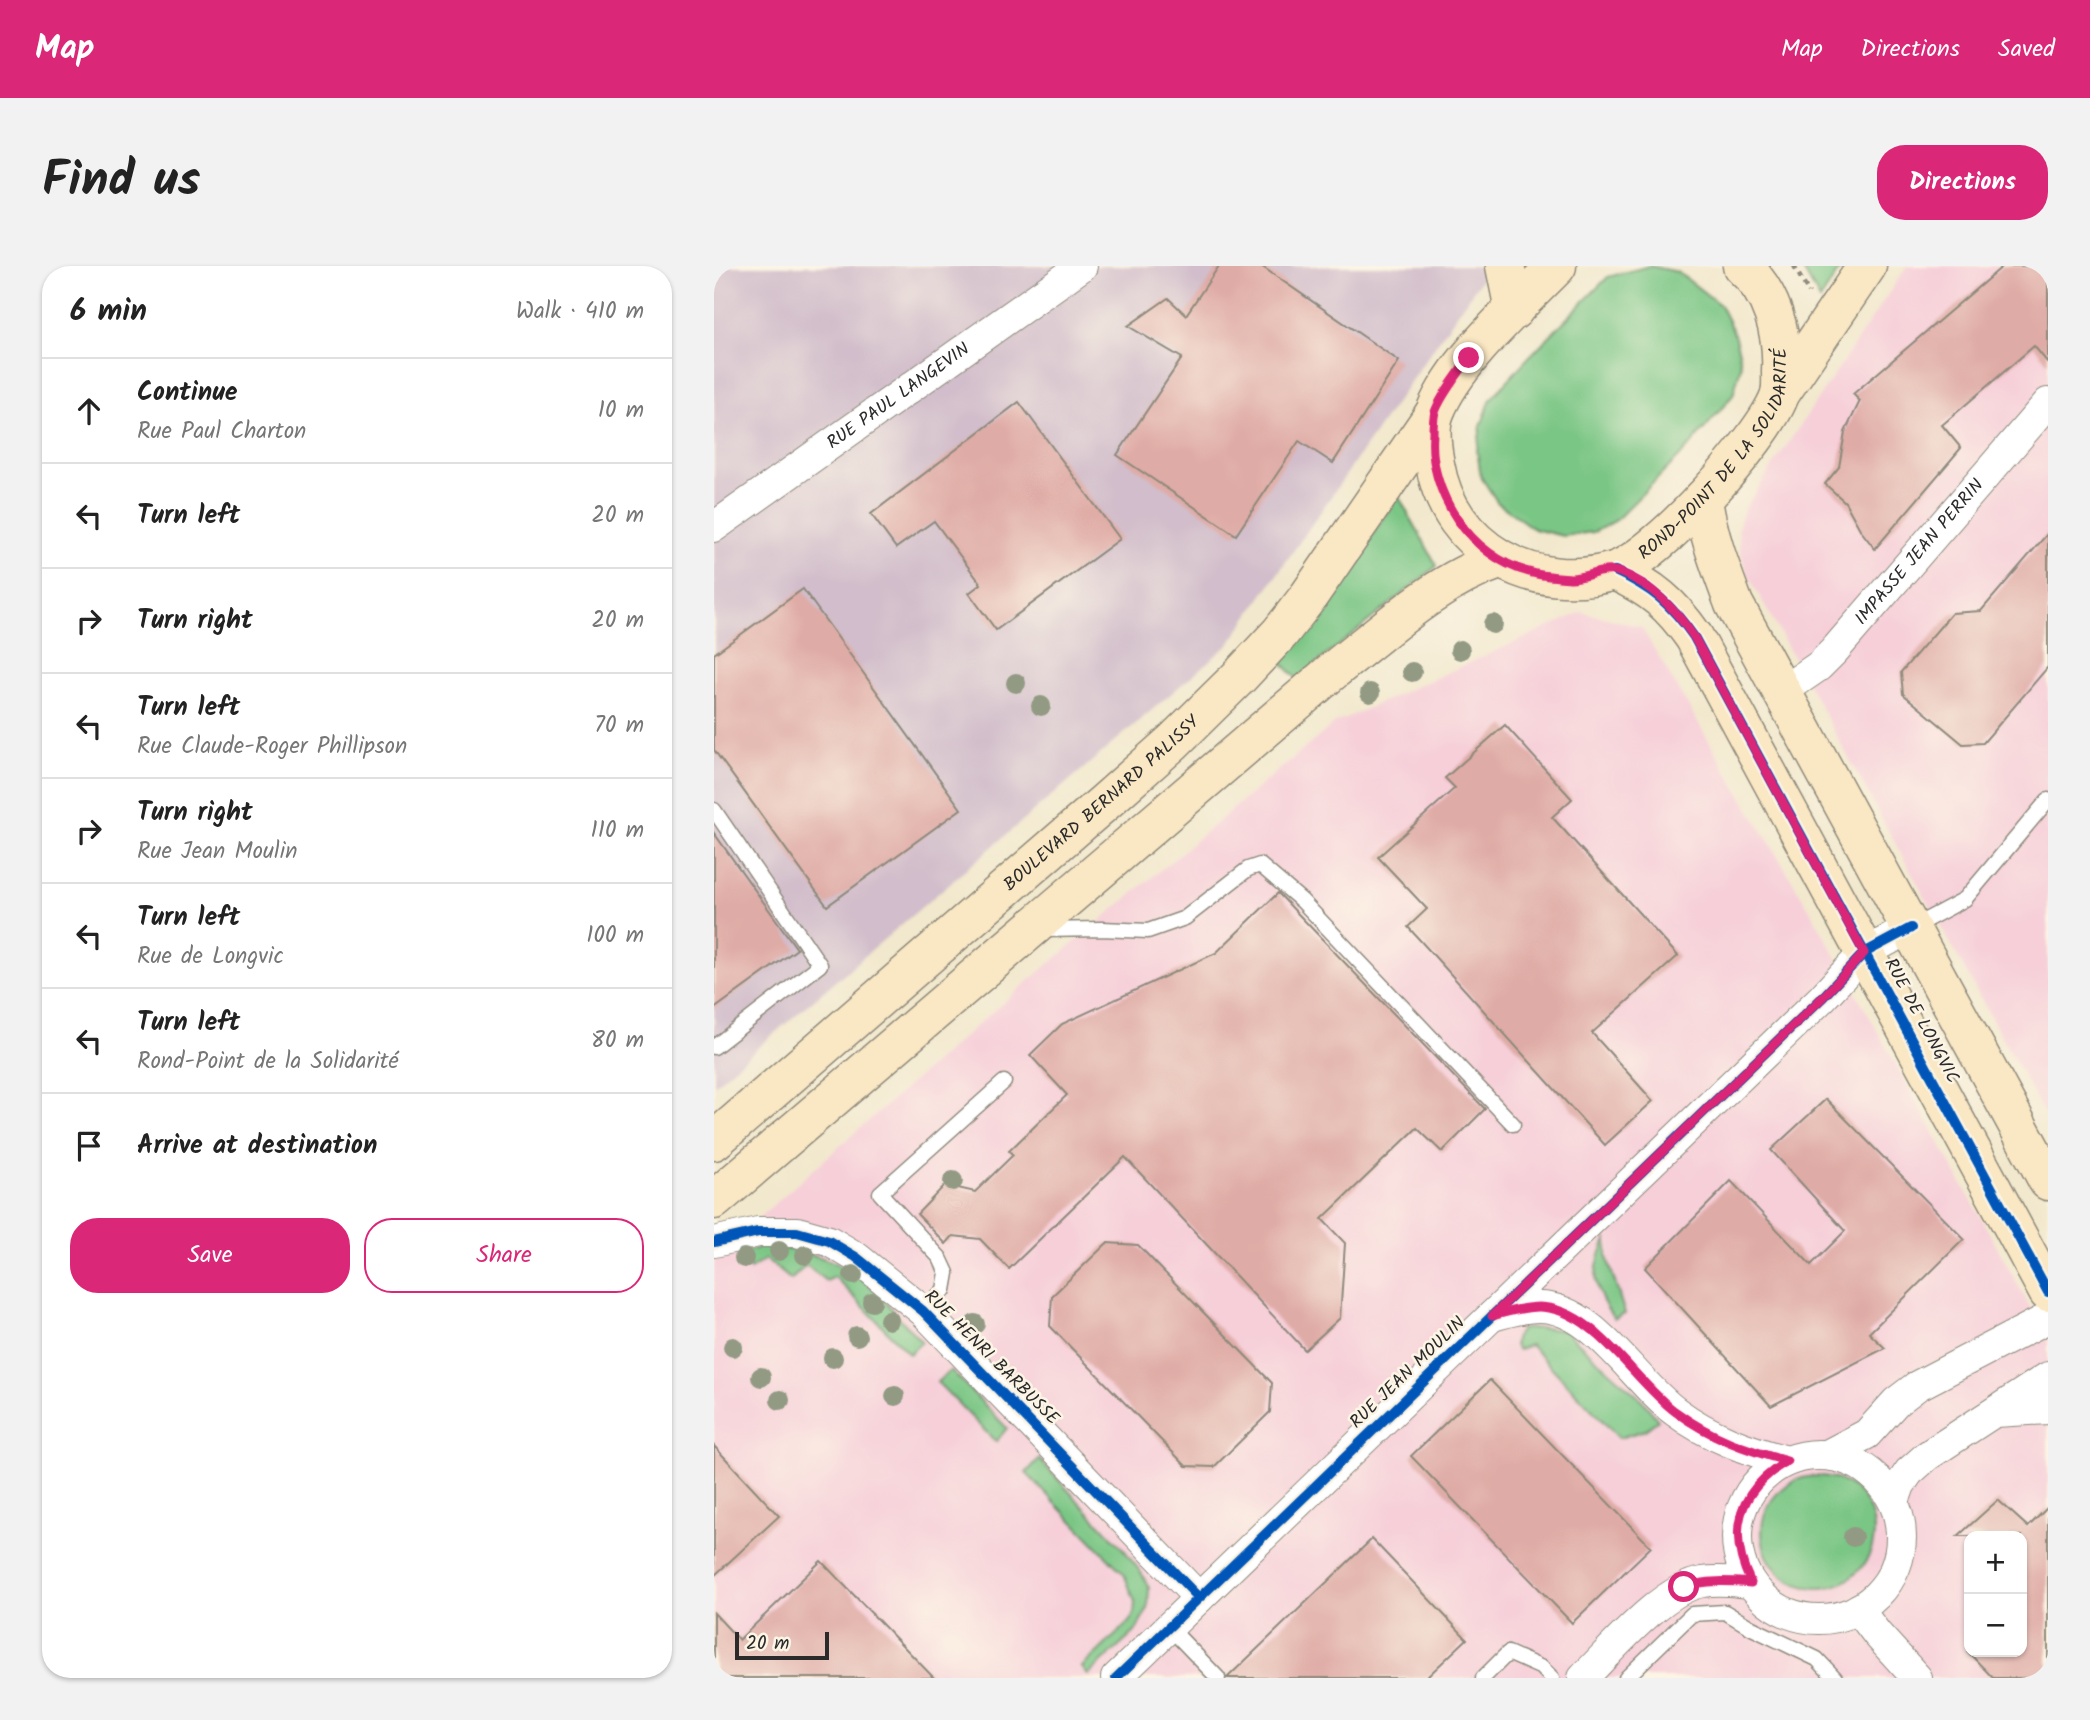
<!DOCTYPE html>
<meta charset="utf-8">
<style>
:root{--surface:#fff;--page:#f2f2f2;--text:#222;--muted:#767676;--line:#e0e0e0;--accent:#db2777}
body{margin:0;font-family:Kalam,sans-serif;background:var(--page);color:var(--text)}
.controls{position:absolute;right:21px;bottom:21px;display:grid;overflow:hidden;border-radius:14px;box-shadow:0 2px 5px #0004}
.controls button{width:63px;height:63px;display:grid;place-items:center;padding:0;border:0;border-bottom:2px solid var(--line);background:var(--surface);color:var(--text);font:35px sans-serif}
.scale{position:absolute;left:21px;bottom:18px;width:94px;box-sizing:border-box;padding-left:7px;border:4px solid #2b2b2b;border-top:0;font-size:19px;line-height:24px;white-space:nowrap;color:#2b2b2b;-webkit-text-stroke:5px #fcf5e5;paint-order:stroke}
.stop{position:absolute;width:21px;height:21px;margin:-16px;border:5px solid #db2777;border-radius:50%;background:#fff}
.stop.end{background:#db2777;border-color:#fff;box-shadow:0 2px 7px #0008}
.list{margin:0;padding:0;list-style:none}
h2{display:flex;justify-content:space-between;align-items:center;height:91px;margin:0;padding:0 28px;font-size:30px}
h2 small{font-size:23px;font-weight:400;color:var(--muted)}
.list li{display:grid;grid-template-columns:46px 1fr auto;gap:21px;align-items:center;box-sizing:border-box;height:105px;padding:0 28px;border-top:2px solid var(--line)}
.list b{display:block;font-size:26px;white-space:nowrap}
.list p{margin:0;font-size:23px;white-space:nowrap;color:var(--muted)}
.list em{font-size:23px;font-style:normal;color:var(--muted)}
.actions{display:flex;gap:14px;padding:21px 28px}
.actions a{flex:1;padding:16px 0;border:2px solid var(--accent);border-radius:28px;text-align:center;font-size:24px;color:var(--accent)}
.actions .main{background:var(--accent);color:#fff}
.icon{flex:none;width:38px;height:38px;fill:none;stroke:currentColor;stroke-width:2;stroke-linecap:round;stroke-linejoin:round}
.map{position:relative;flex:none;width:1334px;height:1412px;overflow:hidden;border-radius:28px}
header{display:flex;align-items:center;gap:42px;box-sizing:border-box;height:98px;padding:0 35px;background:var(--accent);color:#fff}
header strong{font-size:33px}
nav{display:flex;gap:38px;margin-inline-start:auto;font-size:24px}
.intro{display:flex;align-items:center;justify-content:space-between;box-sizing:border-box;height:168px;padding:0 42px}
h1{margin:0;font-size:49px}
.button{padding:18px 32px;border-radius:28px;background:var(--accent);color:#fff;font-size:24px;font-weight:700}
main{display:flex;gap:42px;padding:0 42px}
aside{flex:1;background:var(--surface);border-radius:28px;box-shadow:0 2px 5px #0004}
.map>svg:first-child{display:block}
.built{fill:#f6cfd9;fill-rule:evenodd}
.industrial{fill:#d1bdcb}
.green{fill:#7ac685;stroke:#527858;stroke-width:2}
.building{fill:#dfaba6}
.lines{fill:none;stroke-linecap:round;stroke-linejoin:round}
.lane-casing{stroke:#8e8a7c;stroke-width:17}
.street-casing{stroke:#8e8a7c;stroke-width:32}
.secondary-casing{stroke:#8e8a7c;stroke-width:41}
.path{stroke:#8e8a7c;stroke-width:4.5;stroke-dasharray:5 5;stroke-linecap:butt}
.lane{stroke:#fff;stroke-width:14}
.street{stroke:#fff;stroke-width:30}
.secondary{stroke:#fae7c3;stroke-width:38}
.cycleway-casing{stroke:#fcf5e5;stroke-width:15}
.cycleway{stroke:#0057b8;stroke-width:10}
.tree{fill:#929a83}
.route{stroke:#db2777;stroke-width:9}
.labels{text-anchor:middle;dominant-baseline:central;stroke-width:5;stroke-linejoin:round;paint-order:stroke}
.street-label{font-size:18px;fill:#2b2b2b;stroke:#fcf5e5}
</style>
<header>
<strong>Map</strong>
<nav><a>Map</a><a>Directions</a><a>Saved</a></nav>
</header>
<div class="intro"><h1>Find us</h1><a class="button">Directions</a></div>
<main>
<aside>
<h2>6 min<small>Walk · 410 m</small></h2>
<ul class="list">
<li><svg class="icon" aria-label="ahead" viewBox="0 0 24 24"><path d="M12 20V5M6 11l6-6 6 6"/></svg><div><b>Continue</b><p>Rue Paul Charton</p></div><em>10 m</em></li>
<li><svg class="icon" aria-label="left" viewBox="0 0 24 24"><path d="M17 20v-9H6M10 6l-5 5 5 5"/></svg><div><b>Turn left</b></div><em>20 m</em></li>
<li><svg class="icon" aria-label="right" viewBox="0 0 24 24"><path d="M7 20v-9h11M14 6l5 5-5 5"/></svg><div><b>Turn right</b></div><em>20 m</em></li>
<li><svg class="icon" aria-label="left" viewBox="0 0 24 24"><path d="M17 20v-9H6M10 6l-5 5 5 5"/></svg><div><b>Turn left</b><p>Rue Claude-Roger Phillipson</p></div><em>70 m</em></li>
<li><svg class="icon" aria-label="right" viewBox="0 0 24 24"><path d="M7 20v-9h11M14 6l5 5-5 5"/></svg><div><b>Turn right</b><p>Rue Jean Moulin</p></div><em>110 m</em></li>
<li><svg class="icon" aria-label="left" viewBox="0 0 24 24"><path d="M17 20v-9H6M10 6l-5 5 5 5"/></svg><div><b>Turn left</b><p>Rue de Longvic</p></div><em>100 m</em></li>
<li><svg class="icon" aria-label="left" viewBox="0 0 24 24"><path d="M17 20v-9H6M10 6l-5 5 5 5"/></svg><div><b>Turn left</b><p>Rond-Point de la Solidarité</p></div><em>80 m</em></li>
<li><svg class="icon" aria-label="arrive" viewBox="0 0 24 24"><path d="M6 21V4h12l-3 4 3 4H6"/></svg><div><b>Arrive at destination</b></div></li>
</ul>
<div class="actions"><a class="main">Save</a><a>Share</a></div>
</aside>
<div class="map">
<svg width="1334" height="1412" viewBox="0 0 1334 1412">
<rect width="100%" height="100%" fill="#fcf5e5"/>
<filter id="ink" filterUnits="userSpaceOnUse"><feTurbulence type="fractalNoise" baseFrequency=".0143" numOctaves="2"/><feDisplacementMap in="SourceGraphic" scale="14" xChannelSelector="R" yChannelSelector="G"/><feConvolveMatrix kernelMatrix="1 2 1 2 8 2 1 2 1" color-interpolation-filters="sRGB"/></filter>
<filter id="wash" filterUnits="userSpaceOnUse"><feTurbulence type="fractalNoise" baseFrequency=".00686" numOctaves="4" result="noise"/><feDisplacementMap in="SourceGraphic" scale="28" xChannelSelector="R" yChannelSelector="G"/><feGaussianBlur stdDeviation="1.57" result="paint"/><feColorMatrix in="noise" values="0 0 0 0 0 0 0 0 0 0 0 0 0 0 0 0 0 1.4 0 .05"/><feComposite in="paint" operator="in"/></filter>
<g filter="url(#wash)">
<rect width="100%" height="100%" fill="#f2e8cd"/>
<!-- built -->
<g class="built">
<polygon points="1193,0 1334,0 1334,855 1033,307 1026,284 1024,262 1030,243"/>
<path d="M868,346L927,361L1104,658L1334,1073V1412H0V991L277,747L621,457ZM1255,1270H1308V1386H1255Z"/>
</g>
<!-- industrial -->
<polygon class="industrial" points="0,0 785,0 770,9 515,378 0,819"/>
<!-- green -->
<g class="green">
<polygon points="935,0 964,6 1006,39 1019,65 1025,86 1027,100 1019,129 974,182 901,255 880,266 849,270 820,263 784,237 767,211 763,184 767,160 777,133 813,93 894,11"/>
<polygon points="1087,0 1128,0 1106,34"/>
<polygon points="684,229 723,300 583,413 566,395 610,345"/>
<path d="M893,972V991L911,1048L900,1053C878,1023 877,1005 893,972Z"/>
<path d="M51,981C88,983 129,994 156,1020C174,1038 190,1058 208,1076L195,1088L121,1011L112,1015L92,999L77,1014L52,993L36,1003L22,987Z"/>
<polygon points="830,1062 851,1065 928,1134 944,1154 931,1164 905,1172 816,1079 804,1084 800,1080 801,1073 807,1063"/>
<polygon points="237,1104 293,1162 282,1176 223,1116"/>
<polygon points="325,1193 411,1285 428,1308 435,1322 434,1343 421,1366 374,1409 368,1401 414,1357 420,1349 421,1336 410,1308 312,1207"/>
<circle cx="1104" cy="1266" r="56"/>
</g>
<g id="blocks">
<!-- building -->
<g class="building">
<polygon points="505,0 547,0 685,95 619,197 585,175 522,269 403,189 468,92 414,60 454,32 472,49"/>
<polygon points="1289,0 1334,0 1334,97 1320,80 1228,159 1247,182 1161,283 1147,265 1131,236 1111,218 1125,201 1131,166 1146,135 1139,128"/>
<polygon points="305,136 406,273 282,364 255,327 267,318 220,255 182,282 157,248"/>
<polygon points="1334,267 1334,401 1269,477 1249,478 1189,428 1187,406 1238,347 1267,345"/>
<polygon points="89,323 247,543 113,640 0,484 0,388"/>
<polygon points="791,459 858,533 838,551 964,690 878,767 939,835 891,879 694,661 713,643 664,591 741,522 731,512"/>
<polygon points="0,567 83,683 0,743"/>
<polygon points="564,627 771,843 728,886 703,862 608,953 631,977 626,1052 591,1084 411,891 295,1003 266,973 239,970 232,978 203,948 231,919 261,926 299,889 295,885 353,829 316,789 348,758 502,687"/>
<polygon points="1112,833 1250,973 1155,1067 1171,1082 1057,1140 931,1002 1017,915 1097,999 1131,965 1057,884"/>
<polygon points="393,977 424,979 558,1117 556,1146 500,1201 472,1200 336,1060 338,1030"/>
<polygon points="776,1114 937,1281 858,1357 697,1190"/>
<polygon points="0,1180 65,1250 0,1310"/>
<polygon points="1284,1234 1314,1261 1334,1241 1334,1412 1279,1412 1254,1386 1308,1386 1308,1270 1244,1270"/>
<polygon points="658,1273 753,1373 712,1412 513,1412"/>
<polygon points="107,1295 220,1412 0,1412 0,1347 25,1374"/>
</g>
</g>
</g>
<g filter="url(#ink)">
<use href="#blocks" fill-opacity="0" stroke="#8e8a7c" stroke-width="2"/>
<g class="lines">
<!-- lane casing -->
<g class="lane-casing">
<g id="lane">
<polyline points="0,544 106,699 0,781"/>
<polyline points="1199,661 1251,633 1334,534"/>
<polyline points="329,664 388,663 434,665 471,652 534,603 546,599 588,635 799,858"/>
<polyline points="209,1045 230,1024 233,1007 226,992 166,927 290,816"/>
<polyline points="455,1361 504,1412"/>
<polyline points="769,1412 794,1387 828,1402 838,1412"/>
<polyline points="912,1412 978,1348 1011,1346 1038,1362 1103,1393 1121,1412"/>
</g>
</g>
<!-- street casing -->
<g class="street-casing">
<g id="street">
<path id="s1" d="M0,261L368,0"/>
<path id="s2" d="M1067,426L1105,400L1120,385L1334,137"/>
<polyline points="0,976 44,966 83,966 115,975 142,991 209,1045 485,1332"/>
<path d="M778,1050C793,1046 809,1041 825,1041C880,1041 920,1116 962,1146C996,1171 1032,1184 1073,1195"/>
<polyline points="1282,1146 1334,1143"/>
<polyline points="1113,1189 1153,1168 1182,1136 1203,1120 1334,1052"/>
<circle cx="1105" cy="1271" r="82"/>
<polyline points="1180,1236 1186,1219 1195,1206 1213,1190 1334,1111"/>
<polyline points="1144,1343 1163,1368 1203,1412"/>
<polyline points="402,1412 1108,732 1150,687 1197,662"/>
<path d="M869,1412C897,1384 950,1321 989,1316C1005,1313 1021,1316 1037,1317"/>
</g>
</g>
<!-- secondary casing -->
<g class="secondary-casing">
<g id="secondary">
<polyline points="791,0 800,44"/>
<path id="s3" d="M843,0C804,40 742,94 721,146C715,161 718,182 721,198C735,283 820,329 900,305C944,291 1049,173 1065,131C1068,123 1067,113 1067,105C1069,67 1058,26 1028,0"/>
<polyline points="1066,128 1153,0"/>
<path d="M989,233C994,270 1007,303 1020,338L1334,915"/>
<path d="M901,305C938,322 957,338 980,371L1334,1026"/>
<path id="s4" d="M0,875L390,537L459,476L525,411L566,367L594,331L720,148"/>
<path d="M0,934L621,403C672,363 723,315 785,294"/>
</g>
</g>
<!-- path -->
<polyline class="path" points="1080,0 1095,27"/>
<!-- lane -->
<use href="#lane" class="lane"/>
<!-- street -->
<use href="#street" class="street"/>
<!-- secondary -->
<use href="#secondary" class="secondary"/>
<!-- cycleway casing -->
<g class="cycleway-casing">
<g id="cycleway">
<path d="M901,305C938,322 957,338 980,371L1334,1026"/>
<polyline points="0,976 44,966 83,966 115,975 142,991 209,1045 485,1332"/>
<polyline points="402,1412 1108,732 1150,687 1197,662"/>
</g>
</g>
<!-- cycleway -->
<use href="#cycleway" class="cycleway"/>
</g>
<!-- trees -->
<g class="tree">
<circle cx="779" cy="358" r="10"/>
<circle cx="746" cy="384" r="10"/>
<circle cx="698" cy="406" r="10"/>
<circle cx="302" cy="417" r="10"/>
<circle cx="656" cy="427" r="10"/>
<circle cx="327" cy="440" r="10"/>
<circle cx="239" cy="915" r="10"/>
<circle cx="65" cy="985" r="10"/>
<circle cx="91" cy="989" r="10"/>
<circle cx="30" cy="992" r="10"/>
<circle cx="139" cy="1009" r="10"/>
<circle cx="158" cy="1036" r="10"/>
<circle cx="175" cy="1054" r="10"/>
<circle cx="261" cy="1058" r="10"/>
<circle cx="143" cy="1070" r="10"/>
<circle cx="19" cy="1081" r="10"/>
<circle cx="119" cy="1092" r="10"/>
<circle cx="47" cy="1111" r="10"/>
<circle cx="181" cy="1130" r="10"/>
<circle cx="66" cy="1134" r="10"/>
<circle cx="1139" cy="1271" r="10"/>
</g>
</g>
<g class="lines" filter="url(#ink)">
<!-- route -->
<path class="route" d="M755,92C744,109 728,127 721,146C719,153 719,161 719,168C714,227 757,291 815,306C827,310 844,311 857,312C872,312 891,301 905,306C938,318 961,343 980,371L1150,687L1108,732L778,1050C793,1046 809,1041 825,1041C881,1042 920,1116 962,1146C996,1171 1032,1184 1073,1195C1024,1225 1012,1265 1037,1317C1013,1315 993,1314 970,1321"/>
</g>
<g class="labels">
<!-- street labels -->
<g class="street-label">
<text stroke="none"><textPath href="#s1" startOffset="226">RUE PAUL LANGEVIN</textPath></text>
<text stroke="none"><textPath href="#s3" startOffset="642">ROND-POINT DE LA SOLIDARITÉ</textPath></text>
<text stroke="none"><textPath href="#s2" startOffset="198">IMPASSE JEAN PERRIN</textPath></text>
<text stroke="none"><textPath href="#s4" startOffset="514">BOULEVARD BERNARD PALISSY</textPath></text>
<text transform="translate(1207 755) rotate(62)">RUE DE LONGVIC</text>
<text transform="translate(277 1092) rotate(45)">RUE HENRI BARBUSSE</text>
<text transform="translate(694 1107) rotate(-44)">RUE JEAN MOULIN</text>
</g>
</g>
</svg>
<div class="controls">
<button>+</button>
<button>−</button>
</div>
<div class="scale">20 m</div>
<div class="stop" style="left:970px;top:1321px"></div>
<div class="stop end" style="left:755px;top:92px"></div>
</div>
</main>
